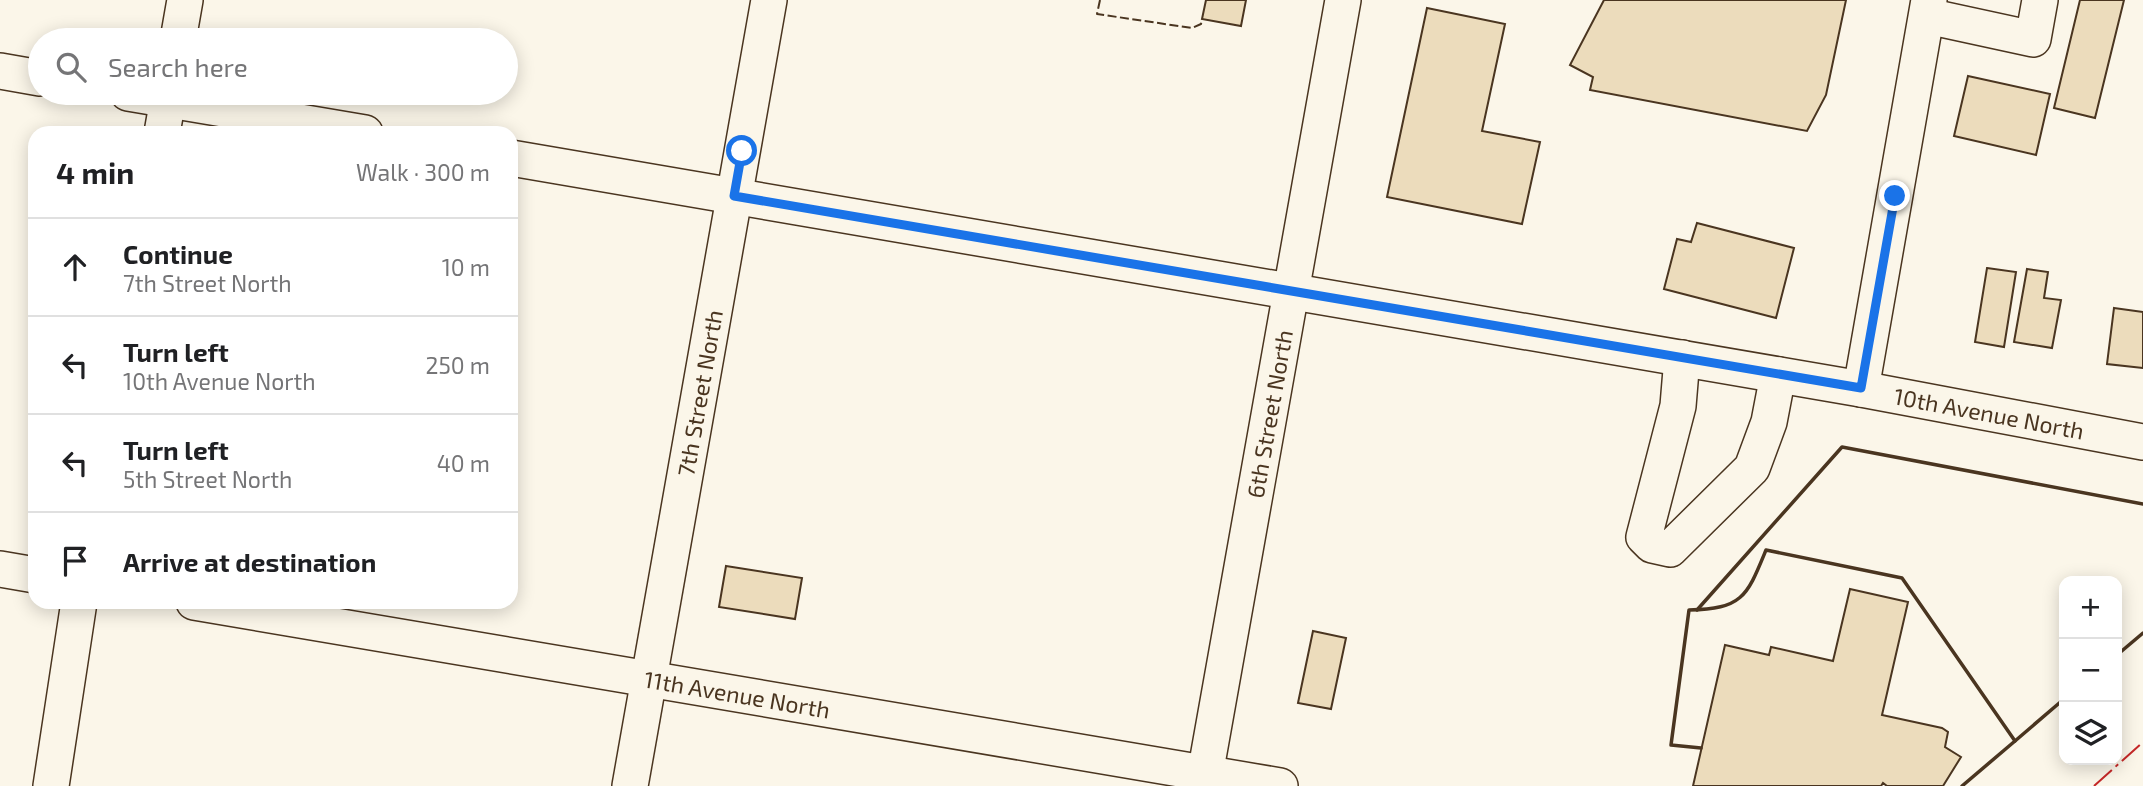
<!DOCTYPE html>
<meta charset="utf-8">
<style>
:root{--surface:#fff;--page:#f2f2f2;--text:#202124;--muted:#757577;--line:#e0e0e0}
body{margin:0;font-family:"Exo 2",sans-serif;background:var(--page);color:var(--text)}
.controls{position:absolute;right:21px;bottom:21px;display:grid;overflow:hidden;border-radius:14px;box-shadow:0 4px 18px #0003}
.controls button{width:63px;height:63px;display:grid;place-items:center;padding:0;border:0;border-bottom:2px solid var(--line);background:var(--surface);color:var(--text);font:35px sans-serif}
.stop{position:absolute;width:21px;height:21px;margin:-16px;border:5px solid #1a73e8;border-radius:50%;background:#fff}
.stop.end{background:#1a73e8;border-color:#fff;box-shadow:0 2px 7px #0008}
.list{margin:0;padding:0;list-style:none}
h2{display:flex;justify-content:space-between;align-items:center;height:91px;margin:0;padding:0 28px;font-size:30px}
h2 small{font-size:23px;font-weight:400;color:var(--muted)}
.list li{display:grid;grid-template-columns:46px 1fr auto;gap:21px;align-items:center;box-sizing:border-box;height:98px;padding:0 28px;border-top:2px solid var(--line)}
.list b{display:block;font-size:26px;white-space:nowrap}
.list p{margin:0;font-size:23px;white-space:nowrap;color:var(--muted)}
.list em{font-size:23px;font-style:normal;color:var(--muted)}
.icon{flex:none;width:38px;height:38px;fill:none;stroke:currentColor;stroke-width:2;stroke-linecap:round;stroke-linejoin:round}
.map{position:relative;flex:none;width:2143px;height:786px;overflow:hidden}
.search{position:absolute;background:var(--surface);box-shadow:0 4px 18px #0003;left:28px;top:28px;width:490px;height:77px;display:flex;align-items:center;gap:18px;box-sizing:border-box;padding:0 24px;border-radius:38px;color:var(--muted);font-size:26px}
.panel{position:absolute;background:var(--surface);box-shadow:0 4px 18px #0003;left:28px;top:126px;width:490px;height:483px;border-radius:21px}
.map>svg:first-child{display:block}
.building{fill:#ecdcbc;stroke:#4a3520;stroke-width:2}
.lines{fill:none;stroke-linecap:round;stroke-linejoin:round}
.minor-casing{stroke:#4a3520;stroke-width:38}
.minor{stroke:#fbf6e9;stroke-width:35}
.fence{stroke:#4a3520;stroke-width:2;stroke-dasharray:9 3.5;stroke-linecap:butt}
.wall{stroke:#4a3520;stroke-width:3.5}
.power{stroke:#c62828;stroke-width:2;stroke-dasharray:24 5 3.5 5;stroke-linecap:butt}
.route{stroke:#1a73e8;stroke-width:9}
.labels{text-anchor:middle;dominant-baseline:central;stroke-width:5;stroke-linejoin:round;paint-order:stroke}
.street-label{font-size:23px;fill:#4a3520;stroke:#fbf6e9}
</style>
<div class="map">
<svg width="2143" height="786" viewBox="0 0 2143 786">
<rect width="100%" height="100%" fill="#fbf6e9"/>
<!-- building -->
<g class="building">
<polygon points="1206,0 1246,0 1241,26 1202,19"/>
<polygon points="1604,0 1846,0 1826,95 1807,131 1590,90 1593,77 1570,65"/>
<polygon points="2080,0 2124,0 2095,118 2054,108"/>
<polygon points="1427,8 1505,24 1482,131 1540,142 1522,224 1387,197"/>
<polygon points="1968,76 2050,94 2036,155 1954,136"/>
<polygon points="1697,223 1794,248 1776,318 1664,289 1677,239 1691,242"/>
<polygon points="1987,268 2016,272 2004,347 1975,342"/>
<polygon points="2027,269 2048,272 2044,298 2061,300 2052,348 2014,342"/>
<polygon points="2114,308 2143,312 2143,368 2107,364"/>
<polygon points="726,566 802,578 795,619 719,607"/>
<polygon points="1850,589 1908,602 1882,715 1942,728 1948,732 1945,747 1961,757 1943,786 1887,786 1883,783 1881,786 1693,786 1725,645 1769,655 1771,647 1833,661"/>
<polygon points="1313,631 1346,638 1331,709 1298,703"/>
</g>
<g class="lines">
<!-- minor casing -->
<g class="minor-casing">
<g id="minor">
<polyline points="1927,16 2033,39 2040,0"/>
<polyline points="178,40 185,0"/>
<polyline points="0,71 40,78"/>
<polyline points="128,93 365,133"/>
<polyline points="162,133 169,93"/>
<path id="s1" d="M511,158L1861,389L2143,442"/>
<polyline points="1682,358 1678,406 1644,537 1652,545 1670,549 1752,468 1769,422 1778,375"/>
<polyline points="1861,389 1929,0"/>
<polyline points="0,569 35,575"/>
<path id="s2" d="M194,602L1280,786"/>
<polyline points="51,786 79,602"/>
<path id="s3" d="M630,786L769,0"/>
<path id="s4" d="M1203,786L1343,0"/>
</g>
</g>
<!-- minor -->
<use href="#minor" class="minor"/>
<!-- fence -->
<polyline class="fence" points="1100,0 1097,14 1192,28 1201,24 1202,19"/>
<!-- wall -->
<g class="wall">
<polyline points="1697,610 1842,447 2143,504"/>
<polyline points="2117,655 2143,633"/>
<polyline points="2015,741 2064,699"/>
<path d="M1701,748L1671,745L1689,610C1743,609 1747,596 1766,550L1902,578L2015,741L1962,786"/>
</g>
<!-- power -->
<polyline class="power" points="2094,786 2143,742"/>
</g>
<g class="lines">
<!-- route -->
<polyline class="route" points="742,151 734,196 1861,388 1895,196"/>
</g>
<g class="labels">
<!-- street labels -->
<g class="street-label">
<text stroke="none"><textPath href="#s3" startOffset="399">7th Street North</textPath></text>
<text stroke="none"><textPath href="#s1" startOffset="1500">10th Avenue North</textPath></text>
<text stroke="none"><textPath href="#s4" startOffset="378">6th Street North</textPath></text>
<text stroke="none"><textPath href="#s2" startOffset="551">11th Avenue North</textPath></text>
</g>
</g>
</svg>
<div class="controls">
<button>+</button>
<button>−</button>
<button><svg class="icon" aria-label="layers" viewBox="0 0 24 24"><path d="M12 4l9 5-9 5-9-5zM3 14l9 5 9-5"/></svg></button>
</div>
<div class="stop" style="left:742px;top:151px"></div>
<div class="stop end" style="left:1895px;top:196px"></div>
<div class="search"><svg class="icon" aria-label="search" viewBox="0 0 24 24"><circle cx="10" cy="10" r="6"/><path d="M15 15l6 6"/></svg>Search here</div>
<section class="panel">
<h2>4 min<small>Walk · 300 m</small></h2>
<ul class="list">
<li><svg class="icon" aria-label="ahead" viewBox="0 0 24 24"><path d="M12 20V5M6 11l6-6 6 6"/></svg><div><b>Continue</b><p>7th Street North</p></div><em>10 m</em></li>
<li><svg class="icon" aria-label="left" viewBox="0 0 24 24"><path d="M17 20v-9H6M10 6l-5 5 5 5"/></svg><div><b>Turn left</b><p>10th Avenue North</p></div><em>250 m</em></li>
<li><svg class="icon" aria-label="left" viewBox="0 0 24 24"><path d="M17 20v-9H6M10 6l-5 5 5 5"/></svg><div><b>Turn left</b><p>5th Street North</p></div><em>40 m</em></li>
<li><svg class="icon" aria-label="arrive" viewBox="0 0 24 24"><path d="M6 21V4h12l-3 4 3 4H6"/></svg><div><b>Arrive at destination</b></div></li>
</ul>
</section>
</div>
